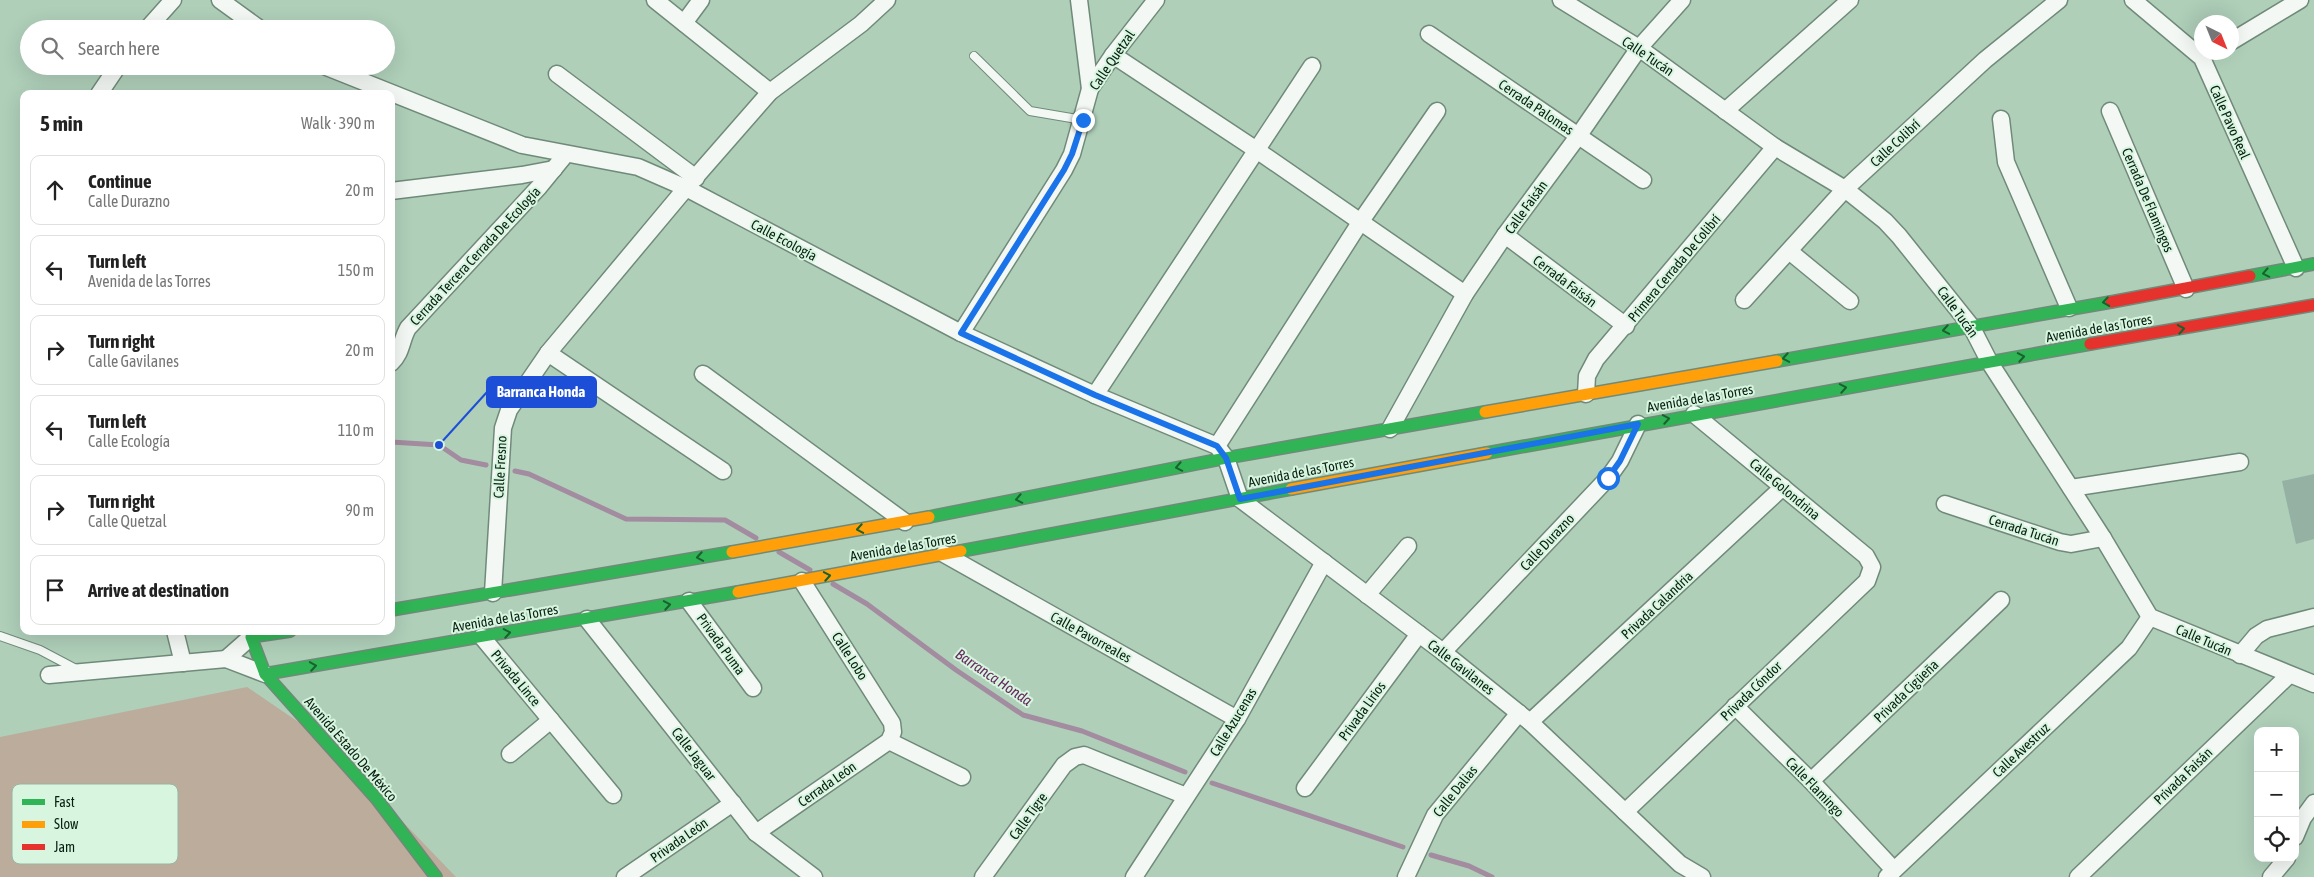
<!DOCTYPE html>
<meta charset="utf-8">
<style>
:root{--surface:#fff;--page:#f6f6f6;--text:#222;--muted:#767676;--line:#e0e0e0}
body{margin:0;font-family:"Asap Condensed",sans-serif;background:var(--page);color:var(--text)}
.controls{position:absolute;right:15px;bottom:15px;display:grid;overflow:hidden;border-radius:10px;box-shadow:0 5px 20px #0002}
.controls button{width:45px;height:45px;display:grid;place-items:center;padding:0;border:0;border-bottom:1px solid var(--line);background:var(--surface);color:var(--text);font:25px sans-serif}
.compass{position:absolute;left:2194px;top:15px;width:45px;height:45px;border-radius:50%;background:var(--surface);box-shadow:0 5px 20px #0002;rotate:137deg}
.stop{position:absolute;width:15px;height:15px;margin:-11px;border:4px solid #1a73e8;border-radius:50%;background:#fff}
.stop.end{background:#1a73e8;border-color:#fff;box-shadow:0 1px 5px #0008}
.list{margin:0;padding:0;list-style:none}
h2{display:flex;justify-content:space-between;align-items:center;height:65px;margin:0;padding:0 20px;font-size:21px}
h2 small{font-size:16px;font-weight:400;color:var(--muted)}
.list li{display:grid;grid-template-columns:32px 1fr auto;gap:15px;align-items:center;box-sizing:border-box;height:70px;margin:0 10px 10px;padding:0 10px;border:1px solid var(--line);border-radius:10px}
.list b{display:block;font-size:19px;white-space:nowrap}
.list p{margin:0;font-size:16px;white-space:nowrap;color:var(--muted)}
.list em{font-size:16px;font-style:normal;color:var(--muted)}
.icon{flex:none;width:28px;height:28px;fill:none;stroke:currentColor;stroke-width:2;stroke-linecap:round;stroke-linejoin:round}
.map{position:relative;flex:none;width:2314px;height:877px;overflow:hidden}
.search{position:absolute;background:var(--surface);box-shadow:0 5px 20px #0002;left:20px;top:20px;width:375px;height:55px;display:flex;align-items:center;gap:12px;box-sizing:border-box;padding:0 18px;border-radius:28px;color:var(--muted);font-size:19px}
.panel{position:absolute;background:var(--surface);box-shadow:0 5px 20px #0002;left:20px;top:90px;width:375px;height:545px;border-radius:10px}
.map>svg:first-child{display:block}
.green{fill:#bcac9b}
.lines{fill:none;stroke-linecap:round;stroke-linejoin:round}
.stream{stroke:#a38ba0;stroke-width:5}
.building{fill:#95b1a4}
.lane-casing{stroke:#708a79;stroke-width:10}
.street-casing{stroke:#708a79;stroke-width:19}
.fast-casing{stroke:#708a79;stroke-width:14}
.slow-casing{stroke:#708a79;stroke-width:14}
.jam-casing{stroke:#708a79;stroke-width:14}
.lane{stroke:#f3f8f4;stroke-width:8}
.street{stroke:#f3f8f4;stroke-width:16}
.fast{stroke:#30b455;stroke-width:11}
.slow{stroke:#ff9f0a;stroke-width:11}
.jam{stroke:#e5322d;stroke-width:11}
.oneway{stroke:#19622f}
.route{stroke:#1a73e8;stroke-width:6}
.labels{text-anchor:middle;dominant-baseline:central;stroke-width:4;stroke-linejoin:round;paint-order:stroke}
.street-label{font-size:14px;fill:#071f10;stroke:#d8f5e0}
.water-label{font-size:15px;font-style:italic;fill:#662a5e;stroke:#d8f5e0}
.key{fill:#d8f5e0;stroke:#99b5a2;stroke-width:1}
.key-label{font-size:14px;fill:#071f10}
.leader{fill:none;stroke:#1d4ed8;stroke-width:2}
.callout-dot{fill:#1d4ed8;stroke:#d8f5e0;stroke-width:2}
.callout{fill:#1d4ed8;stroke:#1d4ed8;stroke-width:2}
.callout-label{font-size:15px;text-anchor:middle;font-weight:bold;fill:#fff}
</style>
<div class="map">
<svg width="2314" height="877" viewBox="0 0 2314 877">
<rect width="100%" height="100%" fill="#afcfb9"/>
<!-- green -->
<polygon class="green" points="247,687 322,738 456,877 0,877 0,737"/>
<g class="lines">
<!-- stream -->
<g class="stream">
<polyline points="391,442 439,445 461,460 486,465"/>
<polyline points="515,471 529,474 626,519 725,520 756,538"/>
<polyline points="779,552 810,570"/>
<polyline points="833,584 867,604 956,670 1023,715 1082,731 1185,772"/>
<polyline points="1212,783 1403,847"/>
<polyline points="1431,855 1469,866 1492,877"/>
</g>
</g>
<!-- building -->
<polygon class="building" points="2314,474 2314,539 2296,544 2282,481"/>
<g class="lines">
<!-- lane casing -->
<g class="lane-casing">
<g id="lane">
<polyline points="974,56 1030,111 1083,120"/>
<polyline points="0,636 40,650 76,669"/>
</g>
</g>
<!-- street casing -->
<g class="street-casing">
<g id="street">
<polyline points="220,0 260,29"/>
<polyline points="655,0 770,92"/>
<polyline points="1079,0 1090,89"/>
<polyline points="1561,0 1639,48 1775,147 1845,189 1885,221 1899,236 1971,326 1990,363 2103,538 2150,617 2314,684"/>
<polyline points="2133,0 2202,58 2296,268"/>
<polyline points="684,23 701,0"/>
<polyline points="147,29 173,0"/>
<polyline points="1429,34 1643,180"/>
<polyline points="2232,41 2300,0"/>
<polyline points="1113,55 1258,151 1465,294"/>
<polyline points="324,66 522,145 638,167 686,188 961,333 1095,395 1217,446 1226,458 1240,499 1443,652 1530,722 1680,864 1702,877"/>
<polyline points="557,74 696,178"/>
<polyline points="99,94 118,66"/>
<polyline points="1725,111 1850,0"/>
<polyline points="2110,111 2186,289"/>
<polyline points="2001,119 2006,162 2069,308"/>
<polyline points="391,191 522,175 554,169"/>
<polyline points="1505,235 1626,326"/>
<polyline points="1789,251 1850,301"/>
<polyline points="1744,300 1845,189 1985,60 2059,0"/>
<polyline points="961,333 1064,170 1072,154 1090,89 1113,55 1156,0"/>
<polyline points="548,353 723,471"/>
<path d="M391,363C402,353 401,340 408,328L539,187L566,154"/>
<polyline points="703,374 905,522"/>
<polyline points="1586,394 1587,376 1596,359 1775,147"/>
<polyline points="1095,395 1312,66"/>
<polyline points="1390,429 1465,294 1505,235 1579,135 1639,48 1682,0"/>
<polyline points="1217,446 1361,221 1437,111"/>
<polyline points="2071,488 2240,462"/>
<polyline points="1945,504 2060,542 2071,544 2103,538"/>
<polyline points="944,554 1237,719"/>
<polyline points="493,593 503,428 509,410 548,353 686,188 770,92 861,24 887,0"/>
<polyline points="1367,595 1408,546"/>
<polyline points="689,601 753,688"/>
<polyline points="587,619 756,833 814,877"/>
<polyline points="175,631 183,663"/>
<polyline points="482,637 613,795"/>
<polyline points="1443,652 1608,478 1620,461 1638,424"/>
<polyline points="2240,655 2256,636 2267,629 2314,617"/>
<polyline points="226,659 251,637 249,631"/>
<polyline points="49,675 226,659 265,674"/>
<polyline points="1735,706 1811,781 1894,870"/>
<polyline points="1530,722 1783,487"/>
<polyline points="889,741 962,777"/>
<polyline points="510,754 551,720"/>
<polyline points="1811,781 2001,600"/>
<polyline points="1305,788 1419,634"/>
<polyline points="1625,812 1867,581 1872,567 1866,556 1694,414"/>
<polyline points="756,833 889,741 893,732 892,723 802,581"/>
<polyline points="2295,837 2303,818 2314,803"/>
<polyline points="625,877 733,803"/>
<polyline points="983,877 1064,765 1075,757 1084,755 1186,796"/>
<polyline points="1134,877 1237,719 1324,562"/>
<polyline points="1406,877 1435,815 1519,713"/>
<polyline points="1887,877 2129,648 2150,617"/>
<polyline points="2078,877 2289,675"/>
<polyline points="2271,877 2287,858"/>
</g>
</g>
<!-- fast casing -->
<g class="fast-casing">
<g id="fast">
<polyline points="2250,276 2314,264"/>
<polyline points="1777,361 2111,302"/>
<polyline points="1487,453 2090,344"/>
<polyline points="929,517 1226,458 1485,412"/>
<polyline points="961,551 1291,489"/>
<polyline points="391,610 732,552"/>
<polyline points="290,631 251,637 265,674 376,798 436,877"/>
<polyline points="265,674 738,592"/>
</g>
</g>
<!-- slow casing -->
<g class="slow-casing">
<g id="slow">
<polyline points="1485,412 1777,361"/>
<polyline points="1291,489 1487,453"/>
<polyline points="732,552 929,517"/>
<polyline points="738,592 961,551"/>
</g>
</g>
<!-- jam casing -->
<g class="jam-casing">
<g id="jam">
<polyline points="2111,302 2250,276"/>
<polyline points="2090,344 2314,305"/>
</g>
</g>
<!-- lane -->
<use href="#lane" class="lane"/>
<!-- street -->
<use href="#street" class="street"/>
<!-- fast -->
<use href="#fast" class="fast"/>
<!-- slow -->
<use href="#slow" class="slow"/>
<!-- jam -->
<use href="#jam" class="jam"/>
</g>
<!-- one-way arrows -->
<defs><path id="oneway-chevron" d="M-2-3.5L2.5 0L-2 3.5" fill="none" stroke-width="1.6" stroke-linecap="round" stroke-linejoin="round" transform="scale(1.25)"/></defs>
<g class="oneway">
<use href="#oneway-chevron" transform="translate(2266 273) rotate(169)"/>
<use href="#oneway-chevron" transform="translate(2106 302) rotate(171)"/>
<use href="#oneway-chevron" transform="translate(2181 329) rotate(-10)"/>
<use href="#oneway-chevron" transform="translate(1946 330) rotate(170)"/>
<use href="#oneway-chevron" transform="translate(2021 357) rotate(-10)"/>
<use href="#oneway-chevron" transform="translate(1786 358) rotate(170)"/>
<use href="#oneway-chevron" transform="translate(1843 388) rotate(-10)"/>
<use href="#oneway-chevron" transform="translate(1666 419) rotate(-10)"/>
<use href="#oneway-chevron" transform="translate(1179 467) rotate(169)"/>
<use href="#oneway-chevron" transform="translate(1019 499) rotate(169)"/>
<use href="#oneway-chevron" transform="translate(860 529) rotate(170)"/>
<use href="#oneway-chevron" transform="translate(700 557) rotate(170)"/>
<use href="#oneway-chevron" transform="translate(827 576) rotate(-10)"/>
<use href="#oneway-chevron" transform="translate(667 605) rotate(-10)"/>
<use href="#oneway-chevron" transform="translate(507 633) rotate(-10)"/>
<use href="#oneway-chevron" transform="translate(313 666) rotate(-9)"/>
</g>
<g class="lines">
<!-- route -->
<polyline class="route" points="1083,120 1072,154 1064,170 961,333 1095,395 1217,446 1226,458 1240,499 1638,424 1620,461 1608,478"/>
</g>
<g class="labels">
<!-- street labels -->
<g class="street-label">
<text transform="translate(1648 56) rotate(34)">Calle Tucán</text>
<text transform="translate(1112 60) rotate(-56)">Calle Quetzal</text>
<text transform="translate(1536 107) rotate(34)">Cerrada Palomas</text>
<text transform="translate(2230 122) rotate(66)">Calle Pavo Real</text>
<text transform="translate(1895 143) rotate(-43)">Calle Colibrí</text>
<text transform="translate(2148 200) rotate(67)">Cerrada De Flamingos</text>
<text transform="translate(1526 207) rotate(-54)">Calle Faisán</text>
<text transform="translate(784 240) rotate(28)">Calle Ecología</text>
<text transform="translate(475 256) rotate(-47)">Cerrada Tercera Cerrada De Ecología</text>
<text transform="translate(1674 268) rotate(-50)">Primera Cerrada De Colibrí</text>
<text transform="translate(1565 281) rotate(37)">Cerrada Faisán</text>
<text transform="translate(1958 312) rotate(54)">Calle Tucán</text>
<text transform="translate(2099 328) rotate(-10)">Avenida de las Torres</text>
<text transform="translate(1700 398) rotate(-10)">Avenida de las Torres</text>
<text transform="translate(500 467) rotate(-87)">Calle Fresno</text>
<text transform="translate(1301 472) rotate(-11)">Avenida de las Torres</text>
<text transform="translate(1785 489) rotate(40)">Calle Golondrina</text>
<text transform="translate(2024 530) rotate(18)">Cerrada Tucán</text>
<text transform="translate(1547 542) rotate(-47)">Calle Durazno</text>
<text transform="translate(903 547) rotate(-10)">Avenida de las Torres</text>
<text transform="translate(1657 605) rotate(-43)">Privada Calandria</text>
<text transform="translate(505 618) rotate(-10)">Avenida de las Torres</text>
<text transform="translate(1091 637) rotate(29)">Calle Pavorreales</text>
<text transform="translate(2204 640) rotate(23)">Calle Tucán</text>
<text transform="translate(721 644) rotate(54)">Privada Puma</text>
<text transform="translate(850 656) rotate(57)">Calle Lobo</text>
<text transform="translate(1461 667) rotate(38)">Calle Gavilanes</text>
<text transform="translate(516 678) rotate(50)">Privada Lince</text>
<text transform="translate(1751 691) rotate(-44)">Privada Cóndor</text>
<text transform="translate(1906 691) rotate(-44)">Privada Cigüeña</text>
<text transform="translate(1362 711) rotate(-54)">Privada Lirios</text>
<text transform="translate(1233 722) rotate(-59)">Calle Azucenas</text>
<text transform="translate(351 749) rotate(49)">Avenida Estado De México</text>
<text transform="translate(2021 750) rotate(-43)">Calle Avestruz</text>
<text transform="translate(694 754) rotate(52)">Calle Jaguar</text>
<text transform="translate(2183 776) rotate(-44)">Privada Faisán</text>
<text transform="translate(827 784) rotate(-35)">Cerrada León</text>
<text transform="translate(1815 787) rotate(46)">Calle Flamingo</text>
<text transform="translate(1455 791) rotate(-51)">Calle Dalias</text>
<text transform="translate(1028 816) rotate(-54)">Calle Tigre</text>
<text transform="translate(679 840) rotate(-35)">Privada León</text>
</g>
<!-- water labels -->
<g class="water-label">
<text transform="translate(994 677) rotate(34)">Barranca Honda</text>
</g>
</g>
<!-- legend -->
<rect x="12" y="784" width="166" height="80" rx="8" class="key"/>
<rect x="22" y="799" width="23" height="6" fill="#30b455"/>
<rect x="22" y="821" width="23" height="7" fill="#ff9f0a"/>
<rect x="22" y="844" width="23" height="6" fill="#e5322d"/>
<g class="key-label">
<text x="54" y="807">Fast</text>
<text x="54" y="829">Slow</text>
<text x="54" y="852">Jam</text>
</g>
<!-- callouts -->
<path class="leader" d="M439 445L487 392"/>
<circle class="callout-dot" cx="439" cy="445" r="5"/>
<rect class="callout" x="487" y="377" width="109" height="30" rx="5"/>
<g class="callout-label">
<text x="541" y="397">Barranca Honda</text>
</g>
</svg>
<div class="controls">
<button>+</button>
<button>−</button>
<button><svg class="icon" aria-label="locate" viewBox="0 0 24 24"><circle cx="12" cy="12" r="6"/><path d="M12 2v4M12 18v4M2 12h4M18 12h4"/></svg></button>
</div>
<svg class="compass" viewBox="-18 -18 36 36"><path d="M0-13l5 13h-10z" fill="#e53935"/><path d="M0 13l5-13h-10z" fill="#767676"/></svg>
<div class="stop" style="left:1608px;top:478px"></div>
<div class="stop end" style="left:1083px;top:120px"></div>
<div class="search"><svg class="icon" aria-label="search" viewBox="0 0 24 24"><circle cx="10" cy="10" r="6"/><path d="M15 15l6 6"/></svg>Search here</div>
<section class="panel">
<h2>5 min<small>Walk · 390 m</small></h2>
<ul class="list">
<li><svg class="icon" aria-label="ahead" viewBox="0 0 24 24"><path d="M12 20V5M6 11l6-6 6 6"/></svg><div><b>Continue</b><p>Calle Durazno</p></div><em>20 m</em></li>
<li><svg class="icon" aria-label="left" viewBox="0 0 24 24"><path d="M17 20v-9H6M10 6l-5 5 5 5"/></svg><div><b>Turn left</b><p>Avenida de las Torres</p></div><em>150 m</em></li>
<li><svg class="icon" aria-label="right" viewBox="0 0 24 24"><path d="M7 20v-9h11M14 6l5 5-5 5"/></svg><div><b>Turn right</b><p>Calle Gavilanes</p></div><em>20 m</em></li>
<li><svg class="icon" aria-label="left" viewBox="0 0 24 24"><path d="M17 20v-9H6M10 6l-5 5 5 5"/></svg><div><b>Turn left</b><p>Calle Ecología</p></div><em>110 m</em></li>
<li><svg class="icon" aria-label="right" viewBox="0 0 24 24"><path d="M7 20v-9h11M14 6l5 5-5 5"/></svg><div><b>Turn right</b><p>Calle Quetzal</p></div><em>90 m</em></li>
<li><svg class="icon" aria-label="arrive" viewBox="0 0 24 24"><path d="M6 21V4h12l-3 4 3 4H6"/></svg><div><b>Arrive at destination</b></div></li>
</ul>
</section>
</div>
